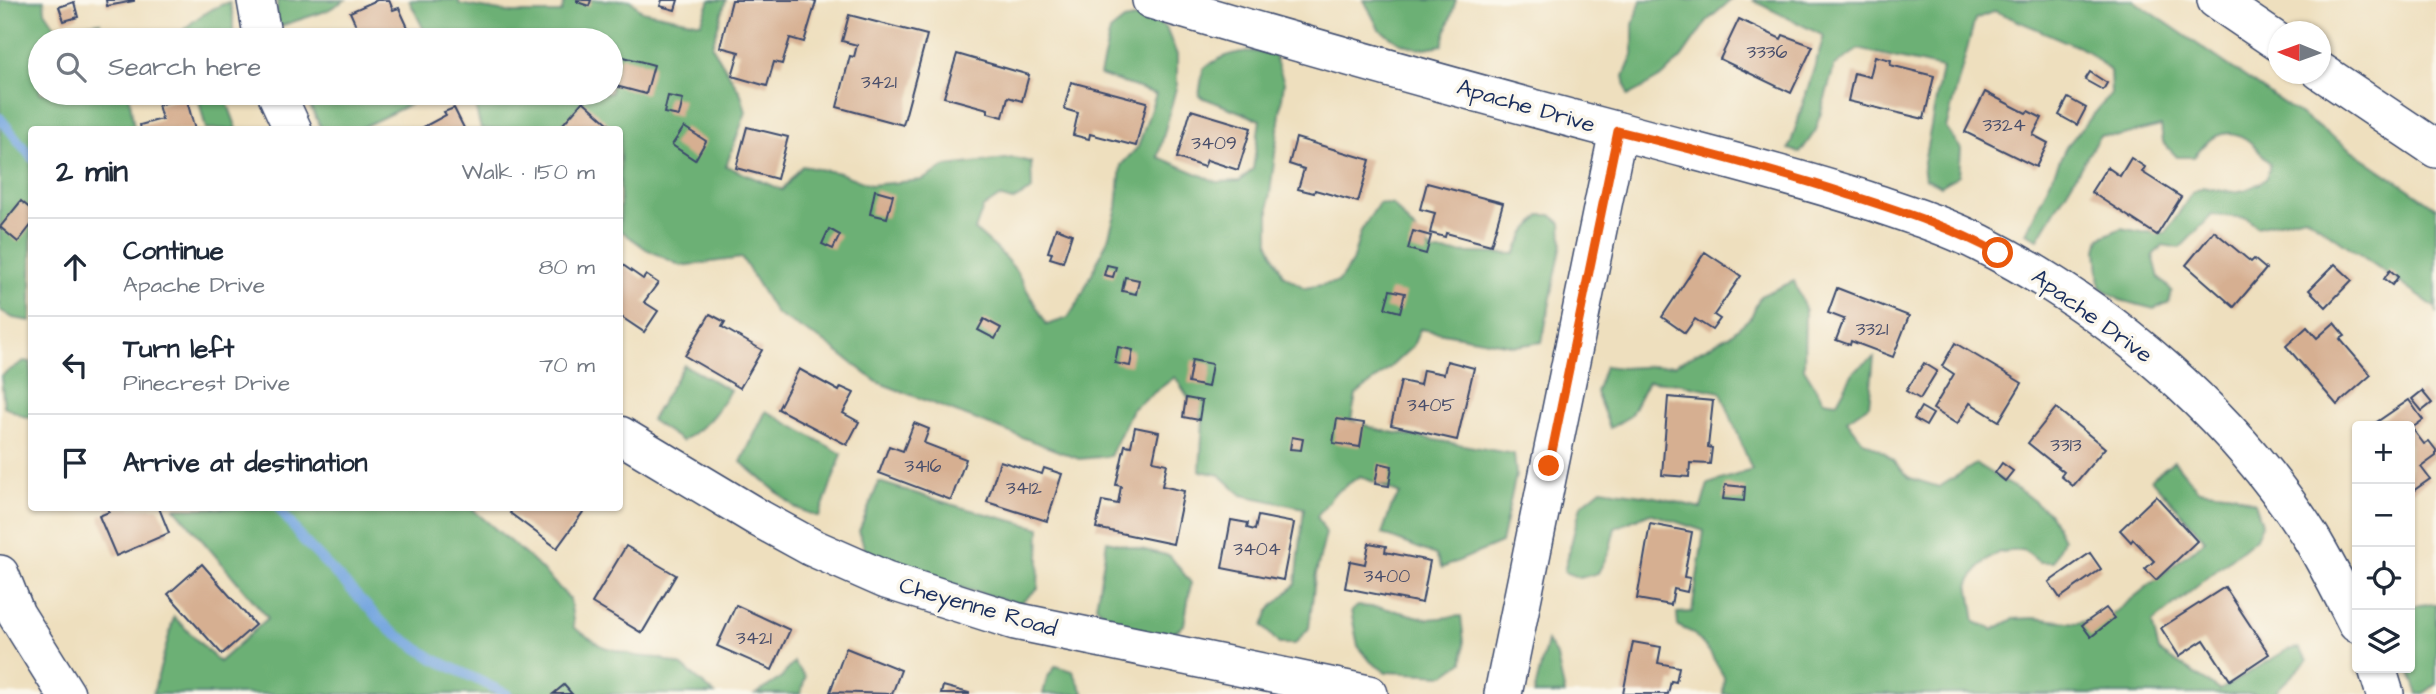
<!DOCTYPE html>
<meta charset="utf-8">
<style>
:root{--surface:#fff;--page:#f2f2f3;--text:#1f2937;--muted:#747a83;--line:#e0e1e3}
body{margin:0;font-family:"Architects Daughter",sans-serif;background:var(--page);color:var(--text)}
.controls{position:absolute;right:21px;bottom:21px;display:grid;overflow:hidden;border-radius:7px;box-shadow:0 2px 5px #0004}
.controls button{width:63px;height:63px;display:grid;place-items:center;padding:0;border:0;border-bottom:2px solid var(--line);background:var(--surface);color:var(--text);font:35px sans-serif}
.compass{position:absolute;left:2268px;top:21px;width:63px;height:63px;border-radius:50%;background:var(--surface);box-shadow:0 2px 5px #0004;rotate:271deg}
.stop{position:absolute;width:21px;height:21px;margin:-16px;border:5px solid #ea580c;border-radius:50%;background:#fff}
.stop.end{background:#ea580c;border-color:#fff;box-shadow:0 2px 7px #0008}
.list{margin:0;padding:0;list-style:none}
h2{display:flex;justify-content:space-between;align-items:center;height:91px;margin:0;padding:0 28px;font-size:30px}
h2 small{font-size:23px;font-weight:400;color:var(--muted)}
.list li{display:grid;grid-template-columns:46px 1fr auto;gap:21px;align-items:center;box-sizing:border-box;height:98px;padding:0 28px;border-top:2px solid var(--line)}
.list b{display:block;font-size:26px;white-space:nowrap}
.list p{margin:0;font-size:23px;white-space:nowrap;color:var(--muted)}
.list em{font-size:23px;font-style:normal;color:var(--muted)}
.icon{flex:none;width:38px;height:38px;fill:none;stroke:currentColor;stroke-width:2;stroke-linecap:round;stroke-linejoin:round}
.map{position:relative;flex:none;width:2436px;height:694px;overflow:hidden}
.search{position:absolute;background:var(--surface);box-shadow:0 2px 5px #0004;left:28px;top:28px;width:595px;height:77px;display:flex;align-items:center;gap:18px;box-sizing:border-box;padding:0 24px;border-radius:38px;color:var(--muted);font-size:26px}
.panel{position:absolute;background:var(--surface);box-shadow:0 2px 5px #0004;left:28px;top:126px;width:595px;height:385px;border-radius:7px}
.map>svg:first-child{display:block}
.forest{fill:#6cb075;stroke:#44706a;stroke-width:2}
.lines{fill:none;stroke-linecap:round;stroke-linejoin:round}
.stream{stroke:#74a6df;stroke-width:10}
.building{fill:#d6af91}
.minor-casing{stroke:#3b496c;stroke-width:40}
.minor{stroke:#fff;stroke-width:37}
.route{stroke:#ea580c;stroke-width:9}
.labels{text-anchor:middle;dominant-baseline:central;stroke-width:7;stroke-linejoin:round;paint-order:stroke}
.number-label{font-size:19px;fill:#4a4f6b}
.street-label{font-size:23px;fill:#1b2f5e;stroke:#fbf7ec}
</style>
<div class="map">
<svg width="2436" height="694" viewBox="0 0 2436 694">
<rect width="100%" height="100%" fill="#fbf7ec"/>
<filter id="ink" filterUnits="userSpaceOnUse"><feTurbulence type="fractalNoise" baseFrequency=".0143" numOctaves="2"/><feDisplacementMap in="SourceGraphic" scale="14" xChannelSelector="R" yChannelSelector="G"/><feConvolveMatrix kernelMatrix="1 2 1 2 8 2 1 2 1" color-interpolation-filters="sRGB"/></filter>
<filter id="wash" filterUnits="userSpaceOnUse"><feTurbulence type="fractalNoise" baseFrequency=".00686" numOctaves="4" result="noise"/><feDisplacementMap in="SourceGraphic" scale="28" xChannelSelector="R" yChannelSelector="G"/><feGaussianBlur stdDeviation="1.57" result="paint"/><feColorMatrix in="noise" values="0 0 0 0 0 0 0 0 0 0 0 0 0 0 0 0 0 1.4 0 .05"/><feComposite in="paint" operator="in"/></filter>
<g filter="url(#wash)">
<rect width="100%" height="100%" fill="#eedfbe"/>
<!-- forest -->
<g class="forest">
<polygon points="0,0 44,0 45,11 57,29 100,22 103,40 40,40 40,93 129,93 134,129 32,130 31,321 13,318 0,310"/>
<polygon points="277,0 345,0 326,11 277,27"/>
<path d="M409,0H459V4L512,13H561L565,0H630L642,11L701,23L710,0H726L712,46L741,94L746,112L726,166L782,190L802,166L840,173L870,185L922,180L947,166L1014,158L1031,162L1032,190L1012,201L999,197L983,208L975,230L998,250L1015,269L1047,325L1068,318L1080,299L1108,239L1117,208L1121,165L1138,147L1156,94L1100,75L1110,31L1124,20L1145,16L1166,28L1177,55V84L1158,157L1217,182L1240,181L1253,169L1260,120L1199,96L1203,69C1224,53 1248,47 1274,55L1284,82L1269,201V244L1283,275L1305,288L1338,282L1352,262L1361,231L1379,203L1393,205L1433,252L1515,254L1525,233L1541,215H1551L1561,223L1562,243L1542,342L1516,346L1420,329L1413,346L1384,373L1356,395L1351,420L1379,430L1514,454L1516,475L1501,543L1442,568L1436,555L1382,534L1392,505L1400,494L1360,476L1334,494L1317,516L1326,533L1315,578L1309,628L1295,644H1279L1263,626L1269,610L1296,584L1304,508L1242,495L1220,475L1200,471L1203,420L1175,377L1132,409L1110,456L1079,459L877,382L826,343L776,314L742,258L681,266L646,249L620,230V130L481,129L473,98L458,93H611V40H429Z"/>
<polygon points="1364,0 1456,0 1442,45 1419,49 1399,42 1379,29"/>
<polygon points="1641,0 1731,0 1707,21 1682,57 1663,76 1628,96 1624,76 1633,55 1633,25"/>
<path d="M1752,0H2133L2436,208V314V308L2305,216L2257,227L2247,218L2212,215L2180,248L2163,245L2153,255L2159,278L2172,291L2169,302L2154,309L2120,300L2100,287L2097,249L2100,238L2121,228L2142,232L2166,233L2192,193L2203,187C2231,194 2243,195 2267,178L2270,164C2257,147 2239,124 2214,137C2207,140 2199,152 2194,157H2177L2163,142L2161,126L2119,136L2100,135L2038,239L2026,233L2066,147L2111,94L2110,71L2088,51L1995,11L1975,19L1946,128L1961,149L1959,175L1941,186L1925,178L1923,167L1942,68L1858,49L1834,67L1816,130L1800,153L1789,149L1824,36Z"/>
<path d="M229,2L233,16V40H174C190,22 206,10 229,2Z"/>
<polygon points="303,93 373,93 375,96 385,93 433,93 359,129 322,129"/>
<polygon points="226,99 237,129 206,129 199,101"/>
<polygon points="1794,281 1805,309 1804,369 1823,400 1837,402 1854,371 1874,357 1869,405 1847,420 1862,440 1885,453 1910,478 1939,487 1976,464 2025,494 2050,514 2063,539 2053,562 2039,562 2024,550 1999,552 1980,566 1969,583 1975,622 1993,630 2013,619 2034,618 2077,623 2113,614 2205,540 2151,479 2174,461 2198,490 2234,494 2255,503 2262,524 2256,538 2152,623 2159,651 2220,690 2287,650 2299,648 2308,660 2273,694 1723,694 1724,677 1709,651 1693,633 1678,626 1677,613 1692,612 1704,531 1650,513 1615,528 1609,552 1598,573 1580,578 1564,572 1581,505 1601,489 1656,497 1701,508 1708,484 1752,470 1721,392 1677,383 1648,381 1630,416 1610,428 1596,392 1605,366 1622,368 1675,365 1730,335 1751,317 1760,296"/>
<polygon points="24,361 31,362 31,418 23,416 4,406 1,376"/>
<path d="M684,365L730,390C715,416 707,425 682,441L651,420Z"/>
<polygon points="766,411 842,454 819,517 796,508 741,462"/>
<polygon points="879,482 960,507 1040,528 1038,588 1020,604 891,569 865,550 859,531"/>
<polygon points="175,508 471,508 535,563 570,599 574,628 604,647 636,656 659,658 682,666 715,694 153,694 174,617 219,662 268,618"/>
<polygon points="1107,541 1170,556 1191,583 1184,625 1162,642 1120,631 1096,606"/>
<polygon points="2429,604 2436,605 2436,684 2423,694 2418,694 2408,668 2410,606"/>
<polygon points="1358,606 1384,608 1428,619 1461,616 1464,642 1463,662 1445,675 1386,672 1371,662 1358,646 1351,611"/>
<polygon points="1547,641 1557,657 1565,694 1534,694"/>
<polygon points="794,662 805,677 801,694 756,694 781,678"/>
<polygon points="1056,666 1073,671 1084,694 1043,694 1047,678"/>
</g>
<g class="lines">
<!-- stream -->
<g class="stream">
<polyline points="0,118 32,158"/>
<polyline points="279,508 303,540 390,630 434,659 507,694"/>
</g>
</g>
<g id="blocks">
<!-- building -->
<g class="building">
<polygon points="106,0 134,0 134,1 107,6"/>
<polygon points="377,0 389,0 393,10 399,8 410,32 404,34 407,40 359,40 355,31 358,30 350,12"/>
<polygon points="577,0 591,0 589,6 577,2"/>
<polygon points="662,0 678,0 675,10 660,6"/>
<polygon points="732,0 808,0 816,2 804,42 790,38 782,64 774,62 767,86 732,76 739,52 720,47"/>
<polygon points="74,2 78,17 64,21 59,7"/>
<polygon points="849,15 927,35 903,125 837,107 850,56 854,57 857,45 842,41"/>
<polygon points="1739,19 1781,39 1783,35 1813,46 1791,93 1720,59"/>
<polygon points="957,54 1029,75 1022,101 1008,97 1003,117 988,113 988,109 944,97"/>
<polygon points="620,56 654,65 646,94 612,85"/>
<polygon points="1875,56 1891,60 1890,65 1934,76 1924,119 1848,101 1854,73 1870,77"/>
<polygon points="2090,72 2107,83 2103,90 2085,80"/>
<polygon points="1071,82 1147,102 1136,146 1090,134 1089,139 1073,135 1078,113 1064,109"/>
<polygon points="1985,92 2026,113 2028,111 2042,118 2033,135 2048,143 2036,167 1965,132"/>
<polygon points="668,96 683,99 679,116 664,113"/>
<polygon points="186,97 195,130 141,130 140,125 162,119 158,105"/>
<polygon points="2068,98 2086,108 2077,125 2059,115"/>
<polygon points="583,101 609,124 603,130 569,130 563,124"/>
<polygon points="454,108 465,130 418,130 446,115 444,112"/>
<polygon points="1191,110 1251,128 1238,170 1207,160 1204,167 1177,158"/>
<polygon points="684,127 706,141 695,160 672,145"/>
<polygon points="747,127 788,137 777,179 736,168"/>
<polygon points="1296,138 1370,160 1358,202 1315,190 1314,193 1298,189 1304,169 1289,164"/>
<polygon points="2131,158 2145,167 2142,172 2181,197 2157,235 2091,192 2107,167 2120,176"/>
<polygon points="1427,183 1503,203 1491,245 1446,233 1445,237 1430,233 1435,213 1420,209"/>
<polygon points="875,190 893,195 887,218 870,214"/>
<polygon points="21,201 32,210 32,224 18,242 0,227"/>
<polygon points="1056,228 1072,234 1063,262 1050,258 1052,253 1048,252"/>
<polygon points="829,229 840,235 833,249 822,244"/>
<polygon points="1413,231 1431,236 1426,254 1408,249"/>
<polygon points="2214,231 2251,262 2254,259 2266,269 2234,307 2186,265"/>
<polygon points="1705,252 1741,276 1714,315 1720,319 1712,330 1695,319 1685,333 1662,317"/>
<polygon points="620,263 643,279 646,275 658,283 644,302 658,311 644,332 620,316"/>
<polygon points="2335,264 2352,280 2326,307 2309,290"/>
<polygon points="1107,265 1116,267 1113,277 1104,275"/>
<polygon points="2390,270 2398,277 2392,285 2384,279"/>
<polygon points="1125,277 1139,280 1136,294 1122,291"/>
<polygon points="1837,288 1909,316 1893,357 1851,341 1850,345 1836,340 1844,319 1828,313"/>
<polygon points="1390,290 1405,293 1400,312 1385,308"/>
<polygon points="710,314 725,322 722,327 762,350 740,388 685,356"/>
<polygon points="984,319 1001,328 995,339 978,330"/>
<polygon points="2334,323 2345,336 2340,339 2371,375 2337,405 2286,346 2307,327 2317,338"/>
<polygon points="1955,343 2022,383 1999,421 1970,403 1957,424 1933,409 1954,374 1942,366"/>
<polygon points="1118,347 1133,350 1130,366 1115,363"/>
<polygon points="1192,360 1212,364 1208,387 1188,383"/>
<polygon points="1447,361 1474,368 1457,440 1391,425 1401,381 1420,385 1423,370 1444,374"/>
<polygon points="1924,363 1937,371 1920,399 1906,391"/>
<polygon points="799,369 839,391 841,387 854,393 843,413 859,422 847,445 778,409"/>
<polygon points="2422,391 2432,403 2422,411 2412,399"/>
<polygon points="1668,397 1713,401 1708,447 1712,448 1710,464 1690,463 1689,477 1662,475"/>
<polygon points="1186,398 1202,401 1199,420 1183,417"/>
<polygon points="2409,400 2423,420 2412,428 2424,444 2429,441 2436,450 2436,456 2421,467 2430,479 2410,493 2410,426 2371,426"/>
<polygon points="1921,407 1933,414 1926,426 1914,419"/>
<polygon points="2056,408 2105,448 2073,486 2061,476 2064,472 2028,443"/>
<polygon points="1337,419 1364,423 1360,447 1333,443"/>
<polygon points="914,423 929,429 924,443 966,459 951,500 879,473 889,446 903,451"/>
<polygon points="1135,427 1159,432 1153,461 1167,464 1162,486 1184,491 1173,544 1096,528 1102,501 1118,504 1121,486 1116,485 1125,445 1131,446"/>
<polygon points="1292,437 1303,439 1301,450 1290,449"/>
<polygon points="1000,461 1042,474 1044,468 1062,474 1047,521 987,502"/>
<polygon points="1379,463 1392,466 1389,486 1375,484"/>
<polygon points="2002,463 2013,471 2005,481 1995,473"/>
<polygon points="1725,485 1745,487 1744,501 1723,499"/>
<polygon points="2156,496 2197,541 2156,580 2145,569 2154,561 2133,539 2131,542 2120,530"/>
<polygon points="107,508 159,508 169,533 116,556 99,516 109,512"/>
<polygon points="514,508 576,508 583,512 557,548 510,513"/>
<polygon points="1258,516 1294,523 1283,580 1222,568 1231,520 1248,523 1247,528 1255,530"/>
<polygon points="1650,524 1692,532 1684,577 1690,578 1687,592 1674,589 1671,605 1637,599"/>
<polygon points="1369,543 1386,546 1385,552 1430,561 1422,603 1345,588 1350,561 1365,564"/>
<polygon points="626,546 676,575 642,633 592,603"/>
<polygon points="2090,553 2101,569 2060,598 2049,582"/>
<polygon points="202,564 255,625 222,654 168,594"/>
<polygon points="2225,587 2269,654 2230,680 2204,640 2179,656 2161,628"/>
<polygon points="736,605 790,630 772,670 717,646"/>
<polygon points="2106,608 2114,618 2091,637 2082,625"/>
<polygon points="1633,642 1661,647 1658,663 1679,667 1676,682 1671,681 1668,694 1623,694"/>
<polygon points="846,648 901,670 892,694 830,692"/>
<polygon points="564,685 572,694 553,694"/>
<polygon points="943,686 969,693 969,694 941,694"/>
</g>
</g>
</g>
<g filter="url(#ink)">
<use href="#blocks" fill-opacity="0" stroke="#3b496c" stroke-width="2"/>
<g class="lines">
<!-- minor casing -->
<g class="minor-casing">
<g id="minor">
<polyline points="256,0 263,40"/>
<path d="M1151,0C1305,45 1460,89 1615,130C1699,153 1784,173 1867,200C1905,213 1944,225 1980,243C2109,308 2232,414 2310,536C2327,564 2342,594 2357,624"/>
<polyline points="2216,0 2278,42"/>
<polyline points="2320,71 2436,149"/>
<polyline points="276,93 293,130"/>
<polyline points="620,435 760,519 811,547 886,580 1015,621 1369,694"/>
<polyline points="0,574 16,614 66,694"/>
<polyline points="2377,668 2385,694"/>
<polyline points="1503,694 1618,131"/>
</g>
</g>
<!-- minor -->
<use href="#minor" class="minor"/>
</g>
</g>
<g class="lines" filter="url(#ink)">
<!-- route -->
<path class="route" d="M1549,466L1618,131C1696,150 1774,170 1850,195C1900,211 1951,227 1998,253"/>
</g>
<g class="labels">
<!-- number labels -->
<g class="number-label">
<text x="1767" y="52">3336</text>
<text x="879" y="82">3421</text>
<text x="2004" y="125">3324</text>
<text x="1214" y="143">3409</text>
<text x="1872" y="329">3321</text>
<text x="1431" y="405">3405</text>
<text x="2066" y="445">3313</text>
<text x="923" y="466">3416</text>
<text x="1024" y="488">3412</text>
<text x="1257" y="549">3404</text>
<text x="1387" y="576">3400</text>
<text x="754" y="638">3421</text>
</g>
<!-- street labels -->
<g class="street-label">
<text transform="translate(1526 106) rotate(16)">Apache Drive</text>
<text transform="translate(2092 316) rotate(36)">Apache Drive</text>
<text transform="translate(978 607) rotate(16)">Cheyenne Road</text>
</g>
</g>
</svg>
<div class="controls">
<button>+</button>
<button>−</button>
<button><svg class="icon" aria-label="locate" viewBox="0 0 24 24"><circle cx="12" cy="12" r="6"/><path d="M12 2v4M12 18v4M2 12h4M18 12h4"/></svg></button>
<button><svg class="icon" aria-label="layers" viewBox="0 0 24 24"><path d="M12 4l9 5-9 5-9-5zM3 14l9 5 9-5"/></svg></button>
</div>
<svg class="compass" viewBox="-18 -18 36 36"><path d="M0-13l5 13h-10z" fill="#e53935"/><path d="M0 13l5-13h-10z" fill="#747a83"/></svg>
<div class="stop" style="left:1998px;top:253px"></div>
<div class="stop end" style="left:1549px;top:466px"></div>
<div class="search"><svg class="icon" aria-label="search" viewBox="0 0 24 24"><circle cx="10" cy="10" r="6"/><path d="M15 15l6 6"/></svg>Search here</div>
<section class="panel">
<h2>2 min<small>Walk · 150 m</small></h2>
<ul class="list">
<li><svg class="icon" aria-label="ahead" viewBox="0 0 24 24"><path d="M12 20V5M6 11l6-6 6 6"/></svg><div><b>Continue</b><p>Apache Drive</p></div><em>80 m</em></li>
<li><svg class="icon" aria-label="left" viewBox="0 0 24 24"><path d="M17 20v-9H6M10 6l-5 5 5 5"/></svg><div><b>Turn left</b><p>Pinecrest Drive</p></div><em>70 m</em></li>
<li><svg class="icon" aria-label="arrive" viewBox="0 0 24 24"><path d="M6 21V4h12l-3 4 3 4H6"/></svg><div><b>Arrive at destination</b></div></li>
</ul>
</section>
</div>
